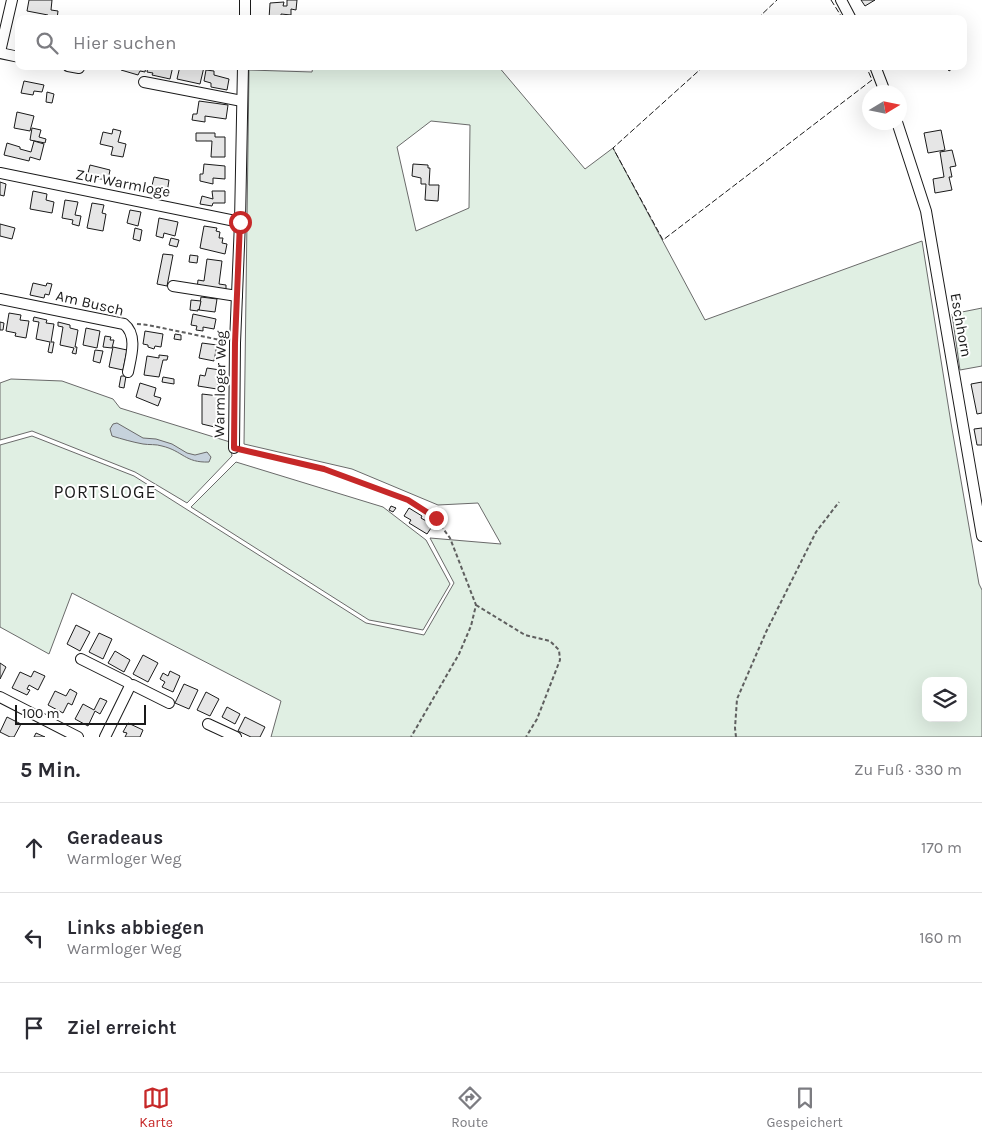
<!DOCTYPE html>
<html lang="de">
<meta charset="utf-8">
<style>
:root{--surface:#fff;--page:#f7f7f7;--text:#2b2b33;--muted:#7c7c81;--line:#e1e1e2;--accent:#c62828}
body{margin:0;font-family:Karla,sans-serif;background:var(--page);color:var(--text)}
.controls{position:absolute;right:15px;bottom:15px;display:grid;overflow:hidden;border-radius:10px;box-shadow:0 5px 20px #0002}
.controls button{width:45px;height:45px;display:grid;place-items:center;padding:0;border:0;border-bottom:1px solid var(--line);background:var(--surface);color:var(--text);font:25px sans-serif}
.compass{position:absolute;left:862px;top:85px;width:45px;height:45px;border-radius:50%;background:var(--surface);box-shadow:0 5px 20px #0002;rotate:80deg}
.scale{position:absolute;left:15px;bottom:12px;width:131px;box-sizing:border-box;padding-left:5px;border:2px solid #1a1a1a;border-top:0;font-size:14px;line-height:18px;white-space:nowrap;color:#1a1a1a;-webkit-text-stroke:4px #fff;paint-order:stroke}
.stop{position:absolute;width:15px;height:15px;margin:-11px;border:4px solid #c62828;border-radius:50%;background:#fff}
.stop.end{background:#c62828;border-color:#fff;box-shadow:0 1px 5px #0008}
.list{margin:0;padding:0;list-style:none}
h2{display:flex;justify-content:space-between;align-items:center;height:65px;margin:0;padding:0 20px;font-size:21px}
h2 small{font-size:16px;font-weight:400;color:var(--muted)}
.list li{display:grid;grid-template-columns:32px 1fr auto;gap:15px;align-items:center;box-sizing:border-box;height:90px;padding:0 20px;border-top:1px solid var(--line)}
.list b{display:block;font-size:19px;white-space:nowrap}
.list p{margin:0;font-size:16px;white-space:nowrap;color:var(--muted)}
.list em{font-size:16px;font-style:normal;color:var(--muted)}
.icon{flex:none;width:28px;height:28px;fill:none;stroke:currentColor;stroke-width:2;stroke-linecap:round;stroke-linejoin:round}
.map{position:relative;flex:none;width:982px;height:737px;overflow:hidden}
.search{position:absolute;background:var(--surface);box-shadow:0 5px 20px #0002;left:15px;right:15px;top:15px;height:55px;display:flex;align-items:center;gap:12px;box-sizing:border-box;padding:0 18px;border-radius:10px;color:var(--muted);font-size:19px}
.sheet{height:335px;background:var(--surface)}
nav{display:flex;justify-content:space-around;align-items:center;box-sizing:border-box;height:70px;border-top:1px solid var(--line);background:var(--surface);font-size:14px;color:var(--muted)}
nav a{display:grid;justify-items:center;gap:2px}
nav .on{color:var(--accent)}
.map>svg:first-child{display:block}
.green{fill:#e0efe3;stroke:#6a6a6a;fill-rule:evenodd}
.water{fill:#c6d2dc;stroke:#6a6a6a}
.building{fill:#e6e6e6;stroke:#1a1a1a}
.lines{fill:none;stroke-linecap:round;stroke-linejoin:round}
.minor-casing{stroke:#1a1a1a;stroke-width:12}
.path{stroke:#5f5f5f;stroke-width:2;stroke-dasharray:4 2.5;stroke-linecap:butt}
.minor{stroke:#fff;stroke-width:10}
.fence{stroke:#1a1a1a;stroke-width:1;stroke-dasharray:6 2.5;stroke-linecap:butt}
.route{stroke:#c62828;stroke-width:6}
.labels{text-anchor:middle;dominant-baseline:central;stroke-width:4;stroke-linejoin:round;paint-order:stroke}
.street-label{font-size:15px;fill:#1a1a1a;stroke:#fff}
.quarter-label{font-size:18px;letter-spacing:1px;fill:#1a1a1a;stroke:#fff}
</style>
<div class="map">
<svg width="982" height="737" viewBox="0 0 982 737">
<rect width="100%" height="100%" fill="#fff"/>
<!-- green -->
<g class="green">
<path d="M313,66H498L585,169L613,148L705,320L922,241L951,423L979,584L982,590V737H271L281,701L72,593L49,654L0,627V445L32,436L134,476L366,623L424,635L454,583L430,538L501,544L478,503L438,505L352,469L244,444L249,70L312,72ZM431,121L470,125L469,208L416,231L397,147ZM926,681H963V718H926Z"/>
<polygon points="982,308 982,366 960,370 952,314"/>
<polygon points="11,379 62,381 113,399 120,408 230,442 232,456 187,503 135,472 32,431 0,440 0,383"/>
<polygon points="236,462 383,507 426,540 450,584 423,630 369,620 191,507"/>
</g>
<!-- water -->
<path class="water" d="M117,423L143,438L156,439L172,444L187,453L195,455L207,452L211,457L209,462C185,463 183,451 162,446C156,444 149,445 143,444C132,442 122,439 112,436L110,429L113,424Z"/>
<!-- building -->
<g class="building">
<polygon points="29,0 52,0 51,10 58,11 57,19 47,19 48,15 27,11"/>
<polygon points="287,0 297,0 296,10 291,9 291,15 281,14 281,19 269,19 270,3 284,2 283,6 287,6"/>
<polygon points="861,0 875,0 865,6"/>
<polygon points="122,66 146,66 145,72 140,71 138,75 121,70"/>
<polygon points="148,66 173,66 170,79 152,75 153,73 147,72"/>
<polygon points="180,66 204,67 200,84 177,79"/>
<polygon points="946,66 956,66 949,71"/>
<polygon points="206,70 214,71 214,75 229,79 227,90 211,87 211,83 204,81"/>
<polygon points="24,81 44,85 42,92 34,91 33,95 21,93"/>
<polygon points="47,92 54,94 52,103 46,102"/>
<polygon points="199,101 228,105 226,119 205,116 205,122 192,120 193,114 197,114"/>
<polygon points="17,112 34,116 30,131 14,128"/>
<polygon points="32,128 41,130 39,137 46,139 45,143 30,140"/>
<polygon points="113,129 121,131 118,142 126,144 123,157 111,155 113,147 100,144 103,132 112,134"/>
<polygon points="941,130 945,150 928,153 924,133"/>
<polygon points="196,133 215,133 215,137 225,137 225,157 211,157 212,141 196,141"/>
<polygon points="34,141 44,144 40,160 30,157 29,161 4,155 7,143 20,147 20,149 31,152"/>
<polygon points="952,150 956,166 950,167 952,177 949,177 952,190 935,193 933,179 944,177 940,152"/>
<polygon points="204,164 225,166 225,179 213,178 213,184 200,181 200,174 203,174"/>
<polygon points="413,164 428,165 428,168 430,168 429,185 439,185 438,201 425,200 426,184 421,184 421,178 412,176"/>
<polygon points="90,165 110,170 108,180 87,177"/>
<polygon points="154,177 169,180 167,193 151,190"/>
<polygon points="0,182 6,184 4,196 0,195"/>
<polygon points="33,191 47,194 46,200 54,202 52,213 30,209"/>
<polygon points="212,191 225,191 225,203 213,203 212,206 200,204 202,196 213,199"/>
<polygon points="65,200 78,202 75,215 81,216 79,226 72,224 73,220 62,218"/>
<polygon points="92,203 104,205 102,213 106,214 103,231 87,228"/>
<polygon points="130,210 141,212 138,226 127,223"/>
<polygon points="159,218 178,222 175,236 164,233 163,238 156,236"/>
<polygon points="0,224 15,228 12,239 0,236"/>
<polygon points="204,226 217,228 216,231 220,232 219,238 223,238 222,243 227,244 225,254 200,248"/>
<polygon points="135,228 142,230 140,241 133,239"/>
<polygon points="171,238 179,240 177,247 169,245"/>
<polygon points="163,254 173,255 167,286 157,284"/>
<polygon points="190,255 198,256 197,263 189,262"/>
<polygon points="207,259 222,261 219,284 226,285 226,293 197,289 198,280 204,281"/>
<polygon points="33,283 46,286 47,283 52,284 49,295 45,294 44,298 30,295"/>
<polygon points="201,297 217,299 215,312 199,310"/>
<polygon points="191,300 201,301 199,310 198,309 198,311 190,310"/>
<polygon points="9,313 21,315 20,320 29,321 26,338 15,336 16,333 6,331"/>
<polygon points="193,314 216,319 214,329 203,327 203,331 196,330 197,326 191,325"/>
<polygon points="34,317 47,320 46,323 54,324 51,342 54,342 52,353 48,352 50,342 36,339 39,322 33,321"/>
<polygon points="0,322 4,323 3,330 0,330"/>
<polygon points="58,322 70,325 70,328 78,330 75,347 77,347 76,354 72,353 74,348 60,345 63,327 58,326"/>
<polygon points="86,328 100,331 97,348 83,345"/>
<polygon points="145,331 163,334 161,347 155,346 154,349 148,347 148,345 143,344"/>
<polygon points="175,334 181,335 181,340 174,339"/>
<polygon points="105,336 111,337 110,340 114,340 112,348 103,347"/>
<polygon points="202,343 217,345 214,361 199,358"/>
<polygon points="113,347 127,350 123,370 109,367"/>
<polygon points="95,350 103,351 100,363 93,361"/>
<polygon points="159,355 168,356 167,360 163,360 159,377 144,375 147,356 159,358"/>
<polygon points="207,368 220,370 217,389 198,386 200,375 205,376"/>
<polygon points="121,376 126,376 124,388 119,387"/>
<polygon points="163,377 174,379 174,384 162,382"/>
<polygon points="982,382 982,413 977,414 971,384"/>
<polygon points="140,383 156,388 154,396 161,398 158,406 136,397"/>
<polygon points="202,394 219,396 219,428 202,424"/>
<polygon points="982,428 982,445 977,445 974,429"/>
<polygon points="391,506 396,508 393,512 389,510"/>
<polygon points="409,508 422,516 421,518 433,525 427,534 409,523 411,520 404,516"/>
<polygon points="76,625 90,632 80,651 67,644"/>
<polygon points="99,633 112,639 103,659 89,652"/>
<polygon points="115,651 130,660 124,672 108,663"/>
<polygon points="143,655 158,663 148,682 133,674"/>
<polygon points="0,663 6,667 0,679"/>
<polygon points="34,671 45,676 38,690 29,685 27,689 30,690 27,695 12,688 20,672 31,677"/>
<polygon points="170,671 180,676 173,692 162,687 165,682 160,679 163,673 168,676"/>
<polygon points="184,684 198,690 189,709 175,703"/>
<polygon points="70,689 77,693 72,705 68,703 63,713 48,705 55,691 66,696"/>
<polygon points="206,692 219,699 210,716 197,710"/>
<polygon points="100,698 107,701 100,714 95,711 88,726 75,719 83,704 94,710"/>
<polygon points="227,707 240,714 235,724 222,717"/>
<polygon points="7,717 21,724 14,737 10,737 0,732"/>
<polygon points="245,717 265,727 260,737 251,737 238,731"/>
<polygon points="128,723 143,730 140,737 125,737 127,733 123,732"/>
<polygon points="36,733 45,737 34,737"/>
</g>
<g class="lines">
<!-- minor casing -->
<g class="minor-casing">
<g id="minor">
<polyline points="841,0 851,19"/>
<polyline points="245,19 245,0"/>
<polyline points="0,52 12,0"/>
<polyline points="0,53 19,57"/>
<polyline points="68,66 79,68"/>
<polyline points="875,66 885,92"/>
<polyline points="144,82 242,101"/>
<polyline points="897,122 926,211 982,536"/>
<polyline points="0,173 240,222"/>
<polyline points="173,286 237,296"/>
<path d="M0,299L124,324C138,335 131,357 128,372"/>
<polyline points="234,448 235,343 240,222 243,66"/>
<polyline points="81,659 127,682 130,686 105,737"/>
<polyline points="130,686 133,685 169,703"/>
<polyline points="0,697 78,737"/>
<polyline points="208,724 236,737"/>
</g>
</g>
<!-- path -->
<g class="path">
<polyline points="137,324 148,325 225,341"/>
<polyline points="243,450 324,469 408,500 436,519 450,538 476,605 471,626 459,654 411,737"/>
<polyline points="476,605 525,635 550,641 559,650 560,660 537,719 526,737"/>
<polyline points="736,737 735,728 737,699 766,632 816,532 839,502"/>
</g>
<!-- minor -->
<use href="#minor" class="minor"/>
<!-- fence -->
<g class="fence">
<polyline points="831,0 843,19"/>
<polyline points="757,19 777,0"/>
<polyline points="704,66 613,148 663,240 872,80 866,66"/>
</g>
</g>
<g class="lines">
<!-- route -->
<polyline class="route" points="240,222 235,343 234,448 324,469 408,500 436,518"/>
</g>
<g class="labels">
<!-- street labels -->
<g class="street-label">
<text transform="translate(123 183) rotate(11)">Zur Warmloge</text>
<text transform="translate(90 303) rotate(13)">Am Busch</text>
<text transform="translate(961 325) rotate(80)">Eschhorn</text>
<text transform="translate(220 384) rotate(-89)">Warmloger Weg</text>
</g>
<!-- quarter labels -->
<g class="quarter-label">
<text x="105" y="492">PORTSLOGE</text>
</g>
</g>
</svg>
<div class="controls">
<button><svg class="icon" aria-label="layers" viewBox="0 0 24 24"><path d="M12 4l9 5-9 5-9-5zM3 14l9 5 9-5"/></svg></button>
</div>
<svg class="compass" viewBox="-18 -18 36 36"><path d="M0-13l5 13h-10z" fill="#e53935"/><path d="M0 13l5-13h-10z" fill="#7c7c81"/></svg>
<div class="scale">100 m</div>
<div class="stop" style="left:240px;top:222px"></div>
<div class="stop end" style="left:436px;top:518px"></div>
<div class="search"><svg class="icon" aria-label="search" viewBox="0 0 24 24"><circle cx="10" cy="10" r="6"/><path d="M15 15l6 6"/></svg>Hier suchen</div>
</div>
<section class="sheet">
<h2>5 Min.<small>Zu Fuß · 330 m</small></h2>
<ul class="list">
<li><svg class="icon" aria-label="ahead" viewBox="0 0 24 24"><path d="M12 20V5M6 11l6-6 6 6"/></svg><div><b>Geradeaus</b><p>Warmloger Weg</p></div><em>170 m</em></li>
<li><svg class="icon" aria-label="left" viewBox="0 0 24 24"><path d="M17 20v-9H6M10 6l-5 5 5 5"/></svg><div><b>Links abbiegen</b><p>Warmloger Weg</p></div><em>160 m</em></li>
<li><svg class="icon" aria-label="arrive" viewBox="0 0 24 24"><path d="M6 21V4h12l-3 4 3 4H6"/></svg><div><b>Ziel erreicht</b></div></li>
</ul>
</section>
<nav>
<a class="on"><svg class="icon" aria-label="map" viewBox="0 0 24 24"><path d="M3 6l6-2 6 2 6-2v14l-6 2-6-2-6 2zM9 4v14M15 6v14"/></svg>Karte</a>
<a><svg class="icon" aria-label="directions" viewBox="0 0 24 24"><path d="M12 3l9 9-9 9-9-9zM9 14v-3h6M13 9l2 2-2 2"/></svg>Route</a>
<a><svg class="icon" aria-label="saved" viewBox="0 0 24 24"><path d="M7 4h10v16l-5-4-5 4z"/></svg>Gespeichert</a>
</nav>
